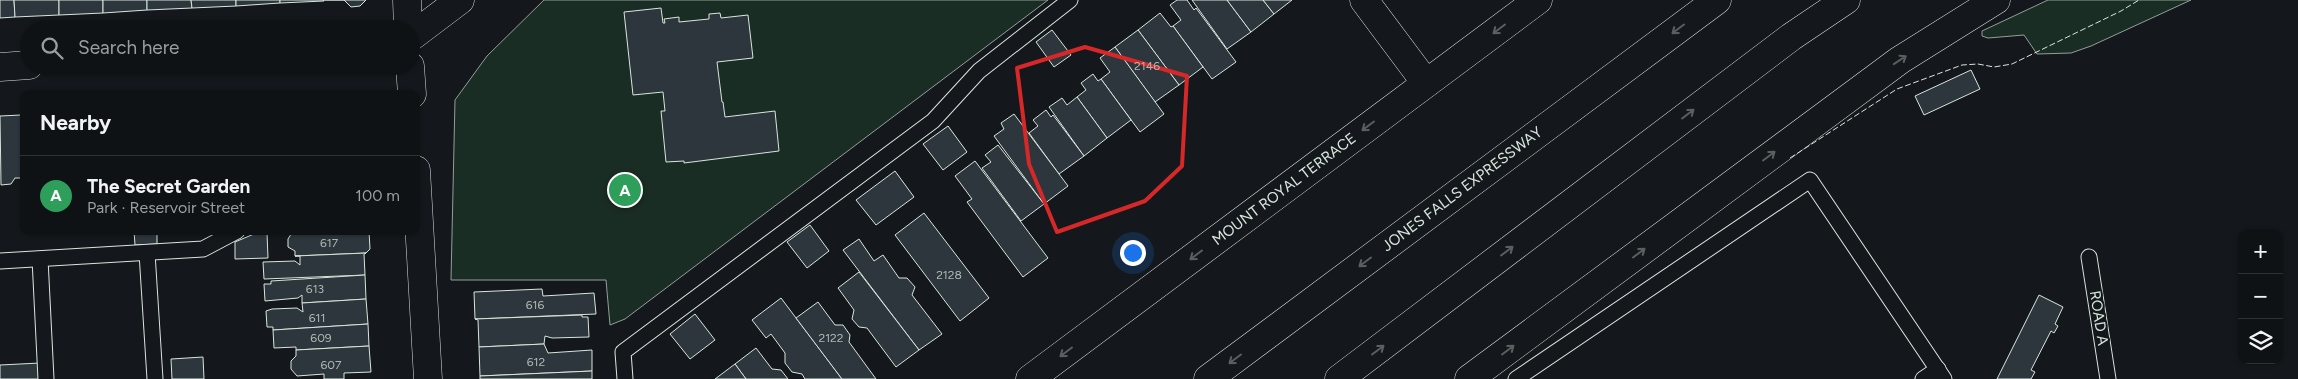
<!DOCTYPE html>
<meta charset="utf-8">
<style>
:root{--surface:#0f1215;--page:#1d2022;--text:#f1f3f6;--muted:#9b9ea0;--line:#2f3234;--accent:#0b8043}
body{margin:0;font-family:Figtree,sans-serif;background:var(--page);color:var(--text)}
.controls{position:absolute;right:15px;bottom:15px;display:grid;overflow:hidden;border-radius:10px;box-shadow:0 1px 4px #0004}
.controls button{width:45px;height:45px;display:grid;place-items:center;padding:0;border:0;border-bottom:1px solid var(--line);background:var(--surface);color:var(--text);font:25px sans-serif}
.you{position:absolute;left:1132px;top:252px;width:18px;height:18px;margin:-12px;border:4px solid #fff;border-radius:50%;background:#1a73e8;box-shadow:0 0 0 8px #1a73e833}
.badge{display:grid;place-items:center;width:32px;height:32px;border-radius:50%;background:var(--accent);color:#fff;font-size:16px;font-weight:700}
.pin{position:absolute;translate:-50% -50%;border:2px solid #fff;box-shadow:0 1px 5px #0006}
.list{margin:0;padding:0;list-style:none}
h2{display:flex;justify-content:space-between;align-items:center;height:65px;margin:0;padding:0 20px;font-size:21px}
h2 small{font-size:16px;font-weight:400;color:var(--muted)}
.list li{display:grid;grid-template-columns:32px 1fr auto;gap:15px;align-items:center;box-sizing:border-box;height:80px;padding:0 20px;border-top:1px solid var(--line)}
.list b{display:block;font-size:19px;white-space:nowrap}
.list p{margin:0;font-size:16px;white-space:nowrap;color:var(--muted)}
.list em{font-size:16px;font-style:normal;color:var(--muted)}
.icon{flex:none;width:28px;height:28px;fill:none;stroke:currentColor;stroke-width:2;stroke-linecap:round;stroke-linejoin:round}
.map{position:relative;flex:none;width:2298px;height:379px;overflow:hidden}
.search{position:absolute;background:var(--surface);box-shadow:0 1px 4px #0004;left:20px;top:20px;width:400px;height:55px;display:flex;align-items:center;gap:12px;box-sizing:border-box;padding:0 18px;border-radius:28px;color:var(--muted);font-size:19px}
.panel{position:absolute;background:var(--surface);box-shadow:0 1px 4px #0004;left:20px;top:90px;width:400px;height:145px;border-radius:10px}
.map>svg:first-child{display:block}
.green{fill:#1a2d24;stroke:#939e99}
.building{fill:#2c363c;stroke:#d8e6dc}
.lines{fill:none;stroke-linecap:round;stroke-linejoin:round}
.service-casing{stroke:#d8e6dc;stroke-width:17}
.minor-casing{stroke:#d8e6dc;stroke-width:29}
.tertiary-casing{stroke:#d8e6dc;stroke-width:29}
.motorway-casing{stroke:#d8e6dc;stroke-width:29}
.service{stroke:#14181c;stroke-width:15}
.minor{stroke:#14181c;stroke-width:28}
.tertiary{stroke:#14181c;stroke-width:28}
.motorway{stroke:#14181c;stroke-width:28}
.fence{stroke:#d8e6dc;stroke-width:1;stroke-dasharray:6 2.5;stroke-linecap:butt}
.oneway{stroke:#59605f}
.marked{fill:none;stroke:#d62828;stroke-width:4;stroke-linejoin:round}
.labels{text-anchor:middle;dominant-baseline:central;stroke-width:4;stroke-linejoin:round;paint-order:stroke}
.number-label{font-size:12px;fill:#adbab4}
.street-label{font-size:15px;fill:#d8e6dc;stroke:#14181c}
</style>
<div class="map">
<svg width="2298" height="379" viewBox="0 0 2298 379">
<rect width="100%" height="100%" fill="#14181c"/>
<!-- green -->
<g class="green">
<polygon points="544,0 1048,0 625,319 610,325 606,280 451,280 455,100 487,56"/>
<polygon points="2048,0 2191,0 2091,46 2071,53 2037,54 2024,35 1988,38 1982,36 1982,31"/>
</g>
<!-- building -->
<g class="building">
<polygon points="0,0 14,0 15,17 0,18"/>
<polygon points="14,0 59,0 59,15 15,17"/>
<polygon points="59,0 103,0 103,13 59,15"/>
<polygon points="103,0 147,0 147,10 103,13"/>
<polygon points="147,0 191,0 192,8 147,10"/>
<polygon points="191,0 236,0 236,6 192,8"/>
<polygon points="236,0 280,0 280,3 236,6"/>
<polygon points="280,0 323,0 324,1 280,3"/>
<polygon points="323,0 366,0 360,6 351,7 344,0"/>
<polygon points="1177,0 1187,0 1194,10 1196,8 1236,62 1212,79 1173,26 1181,20 1170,5"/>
<polygon points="1192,0 1227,0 1251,32 1227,49"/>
<polygon points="1227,0 1263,0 1274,14 1251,32"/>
<polygon points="1263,0 1292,0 1274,14"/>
<polygon points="661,8 663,23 665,23 664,19 679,17 679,22 709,19 709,14 720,13 721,18 748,15 753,58 717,62 722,102 723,102 725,117 775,111 779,151 684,163 684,161 666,162 661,111 665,111 663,92 633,95 624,12"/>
<polygon points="1160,13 1171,27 1173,26 1203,67 1179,85 1138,30"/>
<polygon points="1052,30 1071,55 1054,67 1036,42"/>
<polygon points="1138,30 1179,85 1155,102 1115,47"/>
<polygon points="1115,47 1164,114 1140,132 1101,79 1110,72 1100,58"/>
<polygon points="1971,70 1980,89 1924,115 1915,96"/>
<polygon points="1093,74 1098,81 1101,79 1131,120 1107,138 1077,97 1086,90 1081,83"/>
<polygon points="1077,97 1107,138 1084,156 1049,107 1062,98 1067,105"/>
<polygon points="1046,110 1051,117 1053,115 1084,156 1059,174 1029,133 1038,126 1033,120"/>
<polygon points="1014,114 1068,186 1044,204 994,136 1004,129 1001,123"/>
<polygon points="21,115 24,178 15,178 11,184 1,185 0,116"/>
<polygon points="21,115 24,115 24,171"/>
<polygon points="948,126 967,152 943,170 923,144"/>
<polygon points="998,145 1044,204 1021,221 982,168 991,162 985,155"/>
<polygon points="975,161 1048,258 1023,277 967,202 972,199 955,176"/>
<polygon points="895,171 914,197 876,225 856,200"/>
<polygon points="924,213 989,298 960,321 895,235"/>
<polygon points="810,225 829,251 807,268 787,242"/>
<polygon points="134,231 157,231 157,244 135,245"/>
<polygon points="293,231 369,231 370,249 366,253 295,256 295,251 288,247 288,239"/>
<polygon points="267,233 268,258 235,259 235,242 254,234"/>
<polygon points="859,239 874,261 883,255 899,278 907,278 915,287 912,295 942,334 919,350 843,250"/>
<polygon points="366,253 364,254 365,275 264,279 263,262 295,261 300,265 300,256 295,256"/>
<polygon points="859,272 919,350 896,367 867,328 859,327 852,319 854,310 838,288"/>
<polygon points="365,275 366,299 302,303 302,295 298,298 265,301 264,284 271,284 271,281"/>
<polygon points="542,289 543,296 594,293 596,314 475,319 474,292"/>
<polygon points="2039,295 2063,307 2055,324 2058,326 2054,333 2051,331 2031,370 2035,372 2031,379 1997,379"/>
<polygon points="781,298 796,318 842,379 805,379 802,374 792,372 785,363 785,353 771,334 766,338 752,320"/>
<polygon points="366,299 368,324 273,330 273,327 267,327 266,311 272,309 297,308 303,312 302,303"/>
<polygon points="818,302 835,325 843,325 850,335 849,342 876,379 842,379 796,318"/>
<polygon points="695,314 715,340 690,359 670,334"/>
<polygon points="582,315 582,317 588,317 589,337 552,338 545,336 544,344 479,347 478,320 475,319"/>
<polygon points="368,324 369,346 296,350 296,347 274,348 273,330"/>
<polygon points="544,344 548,353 592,350 592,371 480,376 479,347"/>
<polygon points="369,346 371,372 344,373 344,379 324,379 324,374 297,376 291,369 291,361 296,356 296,350"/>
<polygon points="756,348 772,369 781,370 788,379 746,379 735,364"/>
<polygon points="203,357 204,379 172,379 171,359"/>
<polygon points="40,363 40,379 0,379 0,365"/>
<polygon points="735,364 746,379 715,379"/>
<polygon points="592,371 592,379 480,379 480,376"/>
</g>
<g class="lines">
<!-- service casing -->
<g class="service-casing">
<g id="service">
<polyline points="147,253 155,379"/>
<polyline points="2089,257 2108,379"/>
<polyline points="40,259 46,379"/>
<polyline points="0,261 203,249 237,231"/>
<polyline points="625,379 623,352 933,121 979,71 1070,0"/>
<polyline points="1516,379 1810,180 1944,379"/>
<polyline points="1923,379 1938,369"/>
</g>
</g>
<!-- minor casing -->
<g class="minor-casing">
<g id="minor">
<polyline points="407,0 408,29"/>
<polyline points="1364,0 1426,83"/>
<polyline points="410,66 412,94"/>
<polyline points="416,170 428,379"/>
</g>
</g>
<!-- tertiary casing -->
<g class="tertiary-casing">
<g id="tertiary">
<polyline points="411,37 460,0"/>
<polyline points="0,67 29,65"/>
<polyline points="1030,379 1538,0"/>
</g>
</g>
<!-- motorway casing -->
<g class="motorway-casing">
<g id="motorway">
<polyline points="1208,379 1717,0"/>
<polyline points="1339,379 1791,37 1846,0"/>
<polyline points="1469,379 1900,60 1996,0"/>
</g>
</g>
<!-- service -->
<use href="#service" class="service"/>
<!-- minor -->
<use href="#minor" class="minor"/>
<!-- tertiary -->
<use href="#tertiary" class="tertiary"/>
<!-- motorway -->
<use href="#motorway" class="motorway"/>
<!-- fence -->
<polyline class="fence" points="1790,158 1897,89 1962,65 1978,64 1994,67 2012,64 2121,11 2139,0"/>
</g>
<!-- one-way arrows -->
<defs><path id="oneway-shaft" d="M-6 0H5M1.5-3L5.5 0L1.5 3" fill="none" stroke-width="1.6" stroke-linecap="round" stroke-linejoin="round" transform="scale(1.25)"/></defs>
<g class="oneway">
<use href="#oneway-shaft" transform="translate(1499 29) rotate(143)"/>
<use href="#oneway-shaft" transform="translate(1678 29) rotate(143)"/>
<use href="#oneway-shaft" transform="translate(1900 60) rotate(-34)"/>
<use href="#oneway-shaft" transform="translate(1688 114) rotate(-37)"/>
<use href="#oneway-shaft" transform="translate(1368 126) rotate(143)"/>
<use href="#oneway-shaft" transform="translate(1769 156) rotate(-37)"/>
<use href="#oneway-shaft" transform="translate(1507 251) rotate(-37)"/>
<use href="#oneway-shaft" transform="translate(1639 253) rotate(-37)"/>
<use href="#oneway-shaft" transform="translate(1196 255) rotate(143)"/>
<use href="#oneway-shaft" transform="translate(1365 262) rotate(143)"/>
<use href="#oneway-shaft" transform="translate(1378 350) rotate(-37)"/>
<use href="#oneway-shaft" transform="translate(1508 350) rotate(-37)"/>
<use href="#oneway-shaft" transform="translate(1066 352) rotate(143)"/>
<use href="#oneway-shaft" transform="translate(1235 359) rotate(143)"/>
</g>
<!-- marked area -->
<path class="marked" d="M1085,47L1187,76L1182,166L1145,201L1057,232L1029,164L1017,68Z"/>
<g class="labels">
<!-- number labels -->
<g class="number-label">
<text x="1147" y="66">2146</text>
<text x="329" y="243">617</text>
<text x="949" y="275">2128</text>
<text x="315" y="289">613</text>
<text x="535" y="305">616</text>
<text x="317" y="318">611</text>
<text x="321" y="338">609</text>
<text x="831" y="338">2122</text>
<text x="536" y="362">612</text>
<text x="331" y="365">607</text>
</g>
<!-- street labels -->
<g class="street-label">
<text transform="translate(1284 189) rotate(-37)">MOUNT ROYAL TERRACE</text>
<text transform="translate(1462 189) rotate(-37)">JONES FALLS EXPRESSWAY</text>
<text transform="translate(2099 318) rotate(81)">ROAD A</text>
</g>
</g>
</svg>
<div class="controls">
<button>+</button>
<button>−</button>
<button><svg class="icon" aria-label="layers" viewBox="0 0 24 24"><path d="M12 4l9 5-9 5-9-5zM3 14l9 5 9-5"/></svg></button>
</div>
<div class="you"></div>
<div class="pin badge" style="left:625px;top:190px;background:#2e9e5b">A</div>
<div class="search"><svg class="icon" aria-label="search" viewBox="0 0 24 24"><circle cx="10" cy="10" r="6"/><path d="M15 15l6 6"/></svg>Search here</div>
<section class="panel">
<h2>Nearby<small></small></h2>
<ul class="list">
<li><span class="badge" style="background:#2e9e5b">A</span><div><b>The Secret Garden</b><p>Park · Reservoir Street</p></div><em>100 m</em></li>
</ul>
</section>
</div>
